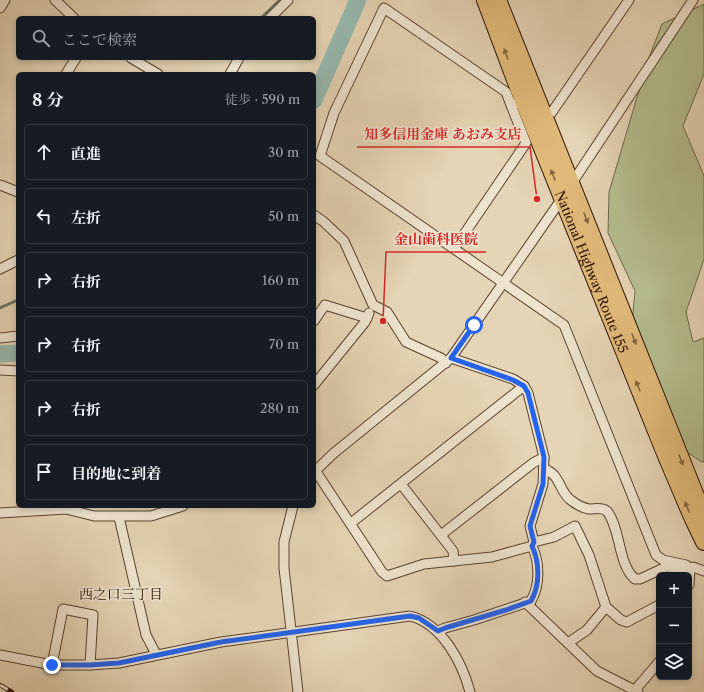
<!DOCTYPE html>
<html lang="ja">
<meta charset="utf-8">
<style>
:root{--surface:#171b24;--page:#20242c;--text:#f1f3f6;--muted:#9ea1a6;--line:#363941}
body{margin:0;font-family:"Libre Caslon Text","Noto Serif JP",serif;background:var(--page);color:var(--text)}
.controls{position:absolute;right:12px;bottom:12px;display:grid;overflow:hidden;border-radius:6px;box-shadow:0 2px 6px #0003}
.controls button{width:36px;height:36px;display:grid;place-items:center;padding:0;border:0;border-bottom:1px solid var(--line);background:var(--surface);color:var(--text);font:20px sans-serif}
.stop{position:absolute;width:12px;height:12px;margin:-9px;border:3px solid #2563eb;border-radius:50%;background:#fff}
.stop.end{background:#2563eb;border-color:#fff;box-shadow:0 1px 4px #0008}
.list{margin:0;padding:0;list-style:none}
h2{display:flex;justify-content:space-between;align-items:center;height:52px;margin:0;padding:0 16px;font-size:17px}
h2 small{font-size:13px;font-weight:400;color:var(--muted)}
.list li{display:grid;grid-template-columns:26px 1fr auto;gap:12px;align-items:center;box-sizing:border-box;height:56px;margin:0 8px 8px;padding:0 8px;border:1px solid var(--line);border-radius:6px}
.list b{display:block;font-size:15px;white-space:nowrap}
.list em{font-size:13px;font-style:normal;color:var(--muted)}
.icon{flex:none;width:22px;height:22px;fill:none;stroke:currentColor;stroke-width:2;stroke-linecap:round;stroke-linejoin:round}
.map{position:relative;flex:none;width:704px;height:692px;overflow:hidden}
.search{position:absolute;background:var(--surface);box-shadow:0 2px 6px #0003;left:16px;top:16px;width:300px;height:44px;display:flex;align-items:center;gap:10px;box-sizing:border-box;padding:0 14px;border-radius:6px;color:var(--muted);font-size:15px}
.panel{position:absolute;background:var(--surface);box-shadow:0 2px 6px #0003;left:16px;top:72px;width:300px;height:436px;border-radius:6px}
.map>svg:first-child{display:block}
.green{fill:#b4bd8e;stroke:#706847}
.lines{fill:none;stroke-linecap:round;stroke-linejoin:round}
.stream{stroke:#6b7668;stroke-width:3}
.river{stroke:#96b8ad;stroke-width:17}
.street-casing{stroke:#5a422d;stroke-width:11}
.highway-casing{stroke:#2b1200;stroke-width:18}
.street{stroke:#eee3cf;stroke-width:9}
.highway{stroke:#e2ba7a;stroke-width:16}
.rail-casing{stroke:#2b1200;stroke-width:4.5}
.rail{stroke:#eee3cf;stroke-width:3;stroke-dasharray:9;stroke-linecap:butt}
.oneway{fill:#86663d}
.route{stroke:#2563eb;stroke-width:5}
.labels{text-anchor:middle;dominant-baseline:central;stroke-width:3.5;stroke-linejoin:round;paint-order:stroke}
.street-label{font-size:13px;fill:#2b1200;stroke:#eee3cf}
.neighbourhood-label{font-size:14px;fill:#2b1200;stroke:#eee3cf}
.leader{fill:none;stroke:#d62828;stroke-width:1.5}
.callout-dot{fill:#d62828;stroke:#eee3cf;stroke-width:1.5}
.callout-label{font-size:14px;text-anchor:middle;font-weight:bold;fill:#d62828;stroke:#eee3cf;stroke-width:3.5;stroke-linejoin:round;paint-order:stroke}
</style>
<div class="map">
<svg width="704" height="692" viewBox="0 0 704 692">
<rect width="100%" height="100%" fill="#e5d4b5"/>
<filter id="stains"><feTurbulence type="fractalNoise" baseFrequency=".005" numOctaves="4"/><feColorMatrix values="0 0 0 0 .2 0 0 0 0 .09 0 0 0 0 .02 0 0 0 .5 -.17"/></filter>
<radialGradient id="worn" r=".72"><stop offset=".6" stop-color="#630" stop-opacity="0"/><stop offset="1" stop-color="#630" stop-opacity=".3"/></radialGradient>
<!-- green -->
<polygon class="green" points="704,4 704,74 683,126 704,176 704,259 686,312 693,342 704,338 704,462 702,462 665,438 632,323 635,291 608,233 609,192 648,60 662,24"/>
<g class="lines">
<!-- stream -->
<g class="stream">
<polyline points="261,18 280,0"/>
<polyline points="0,308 18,300"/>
</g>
<!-- river -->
<g class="river">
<polyline points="314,100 358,0"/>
<polyline points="0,354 18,353"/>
</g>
<!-- street casing -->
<g class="street-casing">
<g id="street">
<polyline points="55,0 74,18"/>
<polyline points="0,8 5,0"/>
<polyline points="270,18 288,0"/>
<polyline points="131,58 158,74"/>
<polyline points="66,74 76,58"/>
<polyline points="230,74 239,58"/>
<polyline points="511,105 506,92 384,8 334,113 320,156 564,325 656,555 663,560 686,565 690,569"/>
<polyline points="545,117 552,112 629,0"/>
<polyline points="0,185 18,192"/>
<polyline points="570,186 693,0"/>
<polyline points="314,215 324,222 344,241 373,305 387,312 406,342 441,358 446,363"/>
<polyline points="454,249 526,143 511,105 517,103"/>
<polyline points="0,269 18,260"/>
<polyline points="314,321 325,305 367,318 369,313"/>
<polyline points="0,338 18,336"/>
<polyline points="0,370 18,371"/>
<polyline points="314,385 365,322 367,318"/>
<path d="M544,469C561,474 559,493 572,501C576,504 583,508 589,509C596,509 601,507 607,511C621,529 618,565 635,579H640L666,567L686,569"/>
<polyline points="315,470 382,572 387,576 424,564 492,557 532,546"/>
<polyline points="314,472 334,453 451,358 563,197"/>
<polyline points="401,484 453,551 454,561"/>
<polyline points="293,506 284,542 284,568 298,692"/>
<polyline points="0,513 66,509 94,516 151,516 183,506"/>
<polyline points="119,517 146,635 156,654"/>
<polyline points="351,523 524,386"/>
<polyline points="441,535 533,463 544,457"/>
<polyline points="534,542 554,537 575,526 589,555 606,607 621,620 627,622 659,605"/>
<polyline points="689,585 690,569 693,567 704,571"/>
<polyline points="525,602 597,671 638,692"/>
<path d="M438,631L445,628L474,620L531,601C540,585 540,563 532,546L534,542L530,526L543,484L544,457L528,393L524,386L513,379L451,358"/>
<polyline points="568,643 587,630 606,607"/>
<path d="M0,655L52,665H90L119,663L221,642L410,616C442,624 462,662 470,692"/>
<polyline points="52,665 63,609 93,615 90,665"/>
<polyline points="635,690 659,662"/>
</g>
</g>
<!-- highway casing -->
<g class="highway-casing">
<g id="highway">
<path id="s1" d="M485,0L523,101L666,456L692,517L704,542"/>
<polyline points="498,0 704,516"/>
</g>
</g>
<!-- street -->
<use href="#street" class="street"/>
<!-- highway -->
<use href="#highway" class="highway"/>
<!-- rail casing -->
<g class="rail-casing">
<polyline id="rail" points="0,685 12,692"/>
</g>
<!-- rail -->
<use href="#rail" class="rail"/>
</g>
<!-- one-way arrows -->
<defs><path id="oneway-solid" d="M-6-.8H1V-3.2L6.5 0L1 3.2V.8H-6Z"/></defs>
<g class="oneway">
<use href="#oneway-solid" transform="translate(506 54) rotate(-110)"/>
<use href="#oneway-solid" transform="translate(553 175) rotate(-112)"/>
<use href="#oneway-solid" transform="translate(586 218) rotate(69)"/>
<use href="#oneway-solid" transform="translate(634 339) rotate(69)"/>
<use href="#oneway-solid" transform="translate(638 386) rotate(-112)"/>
<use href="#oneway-solid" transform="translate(681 460) rotate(69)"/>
<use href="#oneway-solid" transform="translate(687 507) rotate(-113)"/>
</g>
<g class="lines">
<!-- route -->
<path class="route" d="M52,665H90L119,663L221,642L410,616L419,618L438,631L445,628L506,610L531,601C540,585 540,563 532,546L534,542L530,526L543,484L544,457L528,393L524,386L513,380L451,358L474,325"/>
</g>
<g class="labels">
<!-- street labels -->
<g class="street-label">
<text stroke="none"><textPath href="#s1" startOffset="292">National Highway Route 155</textPath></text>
</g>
<!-- neighbourhood labels -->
<g class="neighbourhood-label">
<text x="121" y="594">西之口三丁目</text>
</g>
</g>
<!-- callouts -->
<path class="leader" d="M537 199L530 147H357M383 321L386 252H486"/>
<g class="callout-dot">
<circle cx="537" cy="199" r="4"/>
<circle cx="383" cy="321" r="4"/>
</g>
<g class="callout-label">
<text x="443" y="139">知多信用金庫 あおみ支店</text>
<text x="436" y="244">金山歯科医院</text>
</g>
<rect width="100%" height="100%" filter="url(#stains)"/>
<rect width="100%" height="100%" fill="url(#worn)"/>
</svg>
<div class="controls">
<button>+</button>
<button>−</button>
<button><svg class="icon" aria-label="layers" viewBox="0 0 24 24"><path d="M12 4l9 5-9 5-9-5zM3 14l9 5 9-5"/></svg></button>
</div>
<div class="stop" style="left:474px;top:325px"></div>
<div class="stop end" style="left:52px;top:665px"></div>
<div class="search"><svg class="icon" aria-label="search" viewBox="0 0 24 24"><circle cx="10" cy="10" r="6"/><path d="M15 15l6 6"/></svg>ここで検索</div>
<section class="panel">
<h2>8 分<small>徒歩 · 590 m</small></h2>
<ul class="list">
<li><svg class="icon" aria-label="ahead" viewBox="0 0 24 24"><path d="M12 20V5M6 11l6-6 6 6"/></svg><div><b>直進</b></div><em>30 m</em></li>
<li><svg class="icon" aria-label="left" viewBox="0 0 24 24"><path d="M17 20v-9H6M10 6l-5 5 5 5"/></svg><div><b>左折</b></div><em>50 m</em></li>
<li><svg class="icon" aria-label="right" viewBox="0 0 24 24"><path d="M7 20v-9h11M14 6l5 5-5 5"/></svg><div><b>右折</b></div><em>160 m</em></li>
<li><svg class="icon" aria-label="right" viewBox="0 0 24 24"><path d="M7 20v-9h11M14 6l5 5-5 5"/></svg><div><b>右折</b></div><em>70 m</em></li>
<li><svg class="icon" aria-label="right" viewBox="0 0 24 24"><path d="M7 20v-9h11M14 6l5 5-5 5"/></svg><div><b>右折</b></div><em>280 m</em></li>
<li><svg class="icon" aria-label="arrive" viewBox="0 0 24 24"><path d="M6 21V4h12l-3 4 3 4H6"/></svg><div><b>目的地に到着</b></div></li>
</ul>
</section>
</div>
